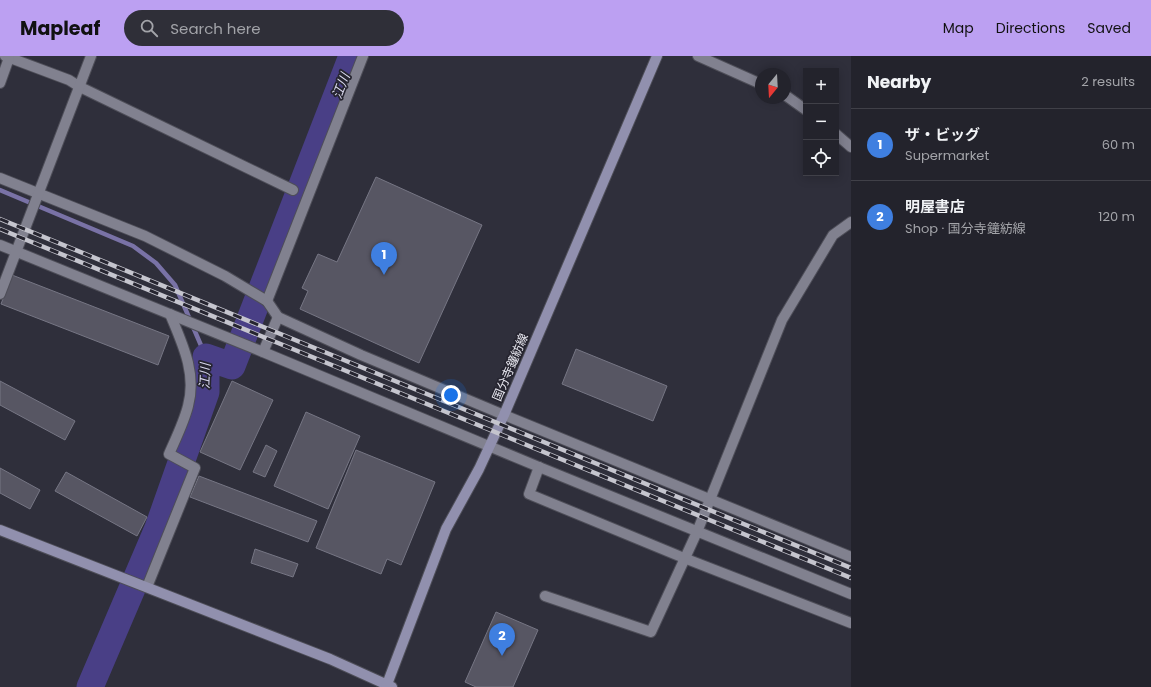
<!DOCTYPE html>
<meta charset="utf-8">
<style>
:root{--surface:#23232c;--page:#2f2f38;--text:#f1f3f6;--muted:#a3a4a9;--line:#404048;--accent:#bca0f2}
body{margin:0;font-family:Poppins,"Noto Sans JP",sans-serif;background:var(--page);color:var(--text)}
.controls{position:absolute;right:12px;top:12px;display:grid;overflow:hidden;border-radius:0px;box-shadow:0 2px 10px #0003}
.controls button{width:36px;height:36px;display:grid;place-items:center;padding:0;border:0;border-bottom:1px solid var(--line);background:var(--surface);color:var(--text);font:20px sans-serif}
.compass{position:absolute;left:755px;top:12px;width:36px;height:36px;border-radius:50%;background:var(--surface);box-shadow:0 2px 10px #0003;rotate:198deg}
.you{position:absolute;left:451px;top:339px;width:14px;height:14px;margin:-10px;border:3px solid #fff;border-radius:50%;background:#1a73e8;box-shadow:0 0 0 6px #1a73e833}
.badge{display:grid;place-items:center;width:26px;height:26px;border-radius:50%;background:var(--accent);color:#fff;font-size:13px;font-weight:700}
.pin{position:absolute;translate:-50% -33px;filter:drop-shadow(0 1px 2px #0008)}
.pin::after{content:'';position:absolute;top:21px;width:14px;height:12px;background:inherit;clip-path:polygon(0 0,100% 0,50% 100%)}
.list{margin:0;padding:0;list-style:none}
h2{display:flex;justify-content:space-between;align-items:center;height:52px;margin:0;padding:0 16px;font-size:17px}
h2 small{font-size:13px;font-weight:400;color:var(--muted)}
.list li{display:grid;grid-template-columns:26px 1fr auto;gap:12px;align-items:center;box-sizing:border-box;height:72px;padding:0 16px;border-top:1px solid var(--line)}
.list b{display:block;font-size:15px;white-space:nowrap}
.list p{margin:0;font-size:13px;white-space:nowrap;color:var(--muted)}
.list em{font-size:13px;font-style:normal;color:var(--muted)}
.icon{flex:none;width:22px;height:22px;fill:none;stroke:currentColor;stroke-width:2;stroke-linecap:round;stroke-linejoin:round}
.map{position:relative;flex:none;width:851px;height:631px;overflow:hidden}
header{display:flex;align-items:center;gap:24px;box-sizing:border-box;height:56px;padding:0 20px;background:var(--accent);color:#111}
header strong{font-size:19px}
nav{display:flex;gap:22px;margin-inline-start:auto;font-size:14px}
.search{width:280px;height:36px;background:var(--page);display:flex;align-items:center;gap:10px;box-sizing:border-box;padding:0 14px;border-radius:22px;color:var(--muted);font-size:15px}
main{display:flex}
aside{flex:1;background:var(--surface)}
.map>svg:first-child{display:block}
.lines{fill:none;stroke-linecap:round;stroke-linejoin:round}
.stream{stroke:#7972a6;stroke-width:4.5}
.river{stroke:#493f86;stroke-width:27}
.building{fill:#575663;stroke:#767684}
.street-casing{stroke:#4e4e58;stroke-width:12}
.secondary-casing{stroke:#4e4e58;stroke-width:12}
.street{stroke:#81818f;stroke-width:10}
.secondary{stroke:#9190ae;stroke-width:10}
.rail-casing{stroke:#c5c5ce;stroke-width:4.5}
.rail{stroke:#262530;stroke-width:3;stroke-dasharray:9;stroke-linecap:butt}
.labels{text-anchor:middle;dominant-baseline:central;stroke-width:3.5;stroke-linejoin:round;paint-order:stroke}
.street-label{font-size:12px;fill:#e9e9f1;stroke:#262530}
.water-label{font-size:13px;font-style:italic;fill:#dddcf1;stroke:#262530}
</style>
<header>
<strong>Mapleaf</strong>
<div class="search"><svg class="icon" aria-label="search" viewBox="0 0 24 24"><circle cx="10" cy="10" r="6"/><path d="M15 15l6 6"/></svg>Search here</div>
<nav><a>Map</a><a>Directions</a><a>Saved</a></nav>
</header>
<main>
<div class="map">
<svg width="851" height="631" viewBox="0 0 851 631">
<rect width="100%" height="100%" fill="#2f2f3b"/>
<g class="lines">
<!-- stream -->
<polyline class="stream" points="0,134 133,190 156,207 175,229 206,301"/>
<!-- river -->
<polyline class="river" points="90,631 158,472 206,336 206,301 232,310 352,0"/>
</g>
<!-- building -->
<g class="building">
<polygon points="376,121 482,169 419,307 300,253 308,235 302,232 318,198 337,206"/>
<polygon points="12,219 169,280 158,309 1,248"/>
<polygon points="576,293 667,330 653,365 562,328"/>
<polygon points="0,325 75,365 65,384 0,349"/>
<polygon points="232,325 273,344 240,414 200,396"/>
<polygon points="306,356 360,380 328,453 274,430"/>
<polygon points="266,389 277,395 265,421 253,416"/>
<polygon points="356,394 435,426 401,509 387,503 381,518 316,492"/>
<polygon points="0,412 40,434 30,453 0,437"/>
<polygon points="66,416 147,461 137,480 55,435"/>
<polygon points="199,420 317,465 308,486 190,441"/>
<polygon points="255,493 298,508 293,521 251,507"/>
<polygon points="496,556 538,574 513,631 476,631 465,626"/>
</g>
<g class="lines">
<!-- street casing -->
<g class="street-casing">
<g id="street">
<polyline points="5,0 69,24 80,31 293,134"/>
<polyline points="698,0 761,28"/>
<polyline points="0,27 9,2"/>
<polyline points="785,39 806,54"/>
<polyline points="836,78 851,91"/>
<polyline points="0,122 145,180 225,220 267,245 278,261 361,299 504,359 851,501"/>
<polyline points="0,189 263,296 539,411 851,538"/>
<polyline points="0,238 91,0"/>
<polyline points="267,245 363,0"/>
<polyline points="263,296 278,261"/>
<polyline points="539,411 529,438 684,502 851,567"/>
<path d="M147,531L195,412L169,398C176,382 184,366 188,350C197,317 182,287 170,258"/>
<polyline points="545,540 651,576 697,476 782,264 833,179 851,166"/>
</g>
</g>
<!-- secondary casing -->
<g class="secondary-casing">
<g id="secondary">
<polyline points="0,474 330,603 392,631"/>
<polyline points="386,631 446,473 479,413 504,359 657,0"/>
</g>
</g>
<!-- street -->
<use href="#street" class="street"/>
<!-- secondary -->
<use href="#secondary" class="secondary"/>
<!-- rail casing -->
<g class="rail-casing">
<g id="rail">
<polyline points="0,163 851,512"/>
<polyline points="0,173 851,522"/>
</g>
</g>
<!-- rail -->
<use href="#rail" class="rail"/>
</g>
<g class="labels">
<!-- street labels -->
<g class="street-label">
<text transform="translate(510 311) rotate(-67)">国分寺鐘紡線</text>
</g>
<!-- water labels -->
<g class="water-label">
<text transform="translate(341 30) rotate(-69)">江川</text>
<text transform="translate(205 320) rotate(-88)">江川</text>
</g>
</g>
</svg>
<div class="controls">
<button>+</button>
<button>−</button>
<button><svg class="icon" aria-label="locate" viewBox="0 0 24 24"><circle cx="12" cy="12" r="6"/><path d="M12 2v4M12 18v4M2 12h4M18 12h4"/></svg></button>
</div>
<svg class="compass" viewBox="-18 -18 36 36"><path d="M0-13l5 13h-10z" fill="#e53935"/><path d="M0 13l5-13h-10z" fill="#a3a4a9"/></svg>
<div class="you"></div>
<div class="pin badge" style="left:384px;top:219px;background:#3f7fe0">1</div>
<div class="pin badge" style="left:502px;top:600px;background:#3f7fe0">2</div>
</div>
<aside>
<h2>Nearby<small>2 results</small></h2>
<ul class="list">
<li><span class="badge" style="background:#3f7fe0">1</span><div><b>ザ・ビッグ</b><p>Supermarket</p></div><em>60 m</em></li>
<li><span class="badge" style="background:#3f7fe0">2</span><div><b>明屋書店</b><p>Shop · 国分寺鐘紡線</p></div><em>120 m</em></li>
</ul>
</aside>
</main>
